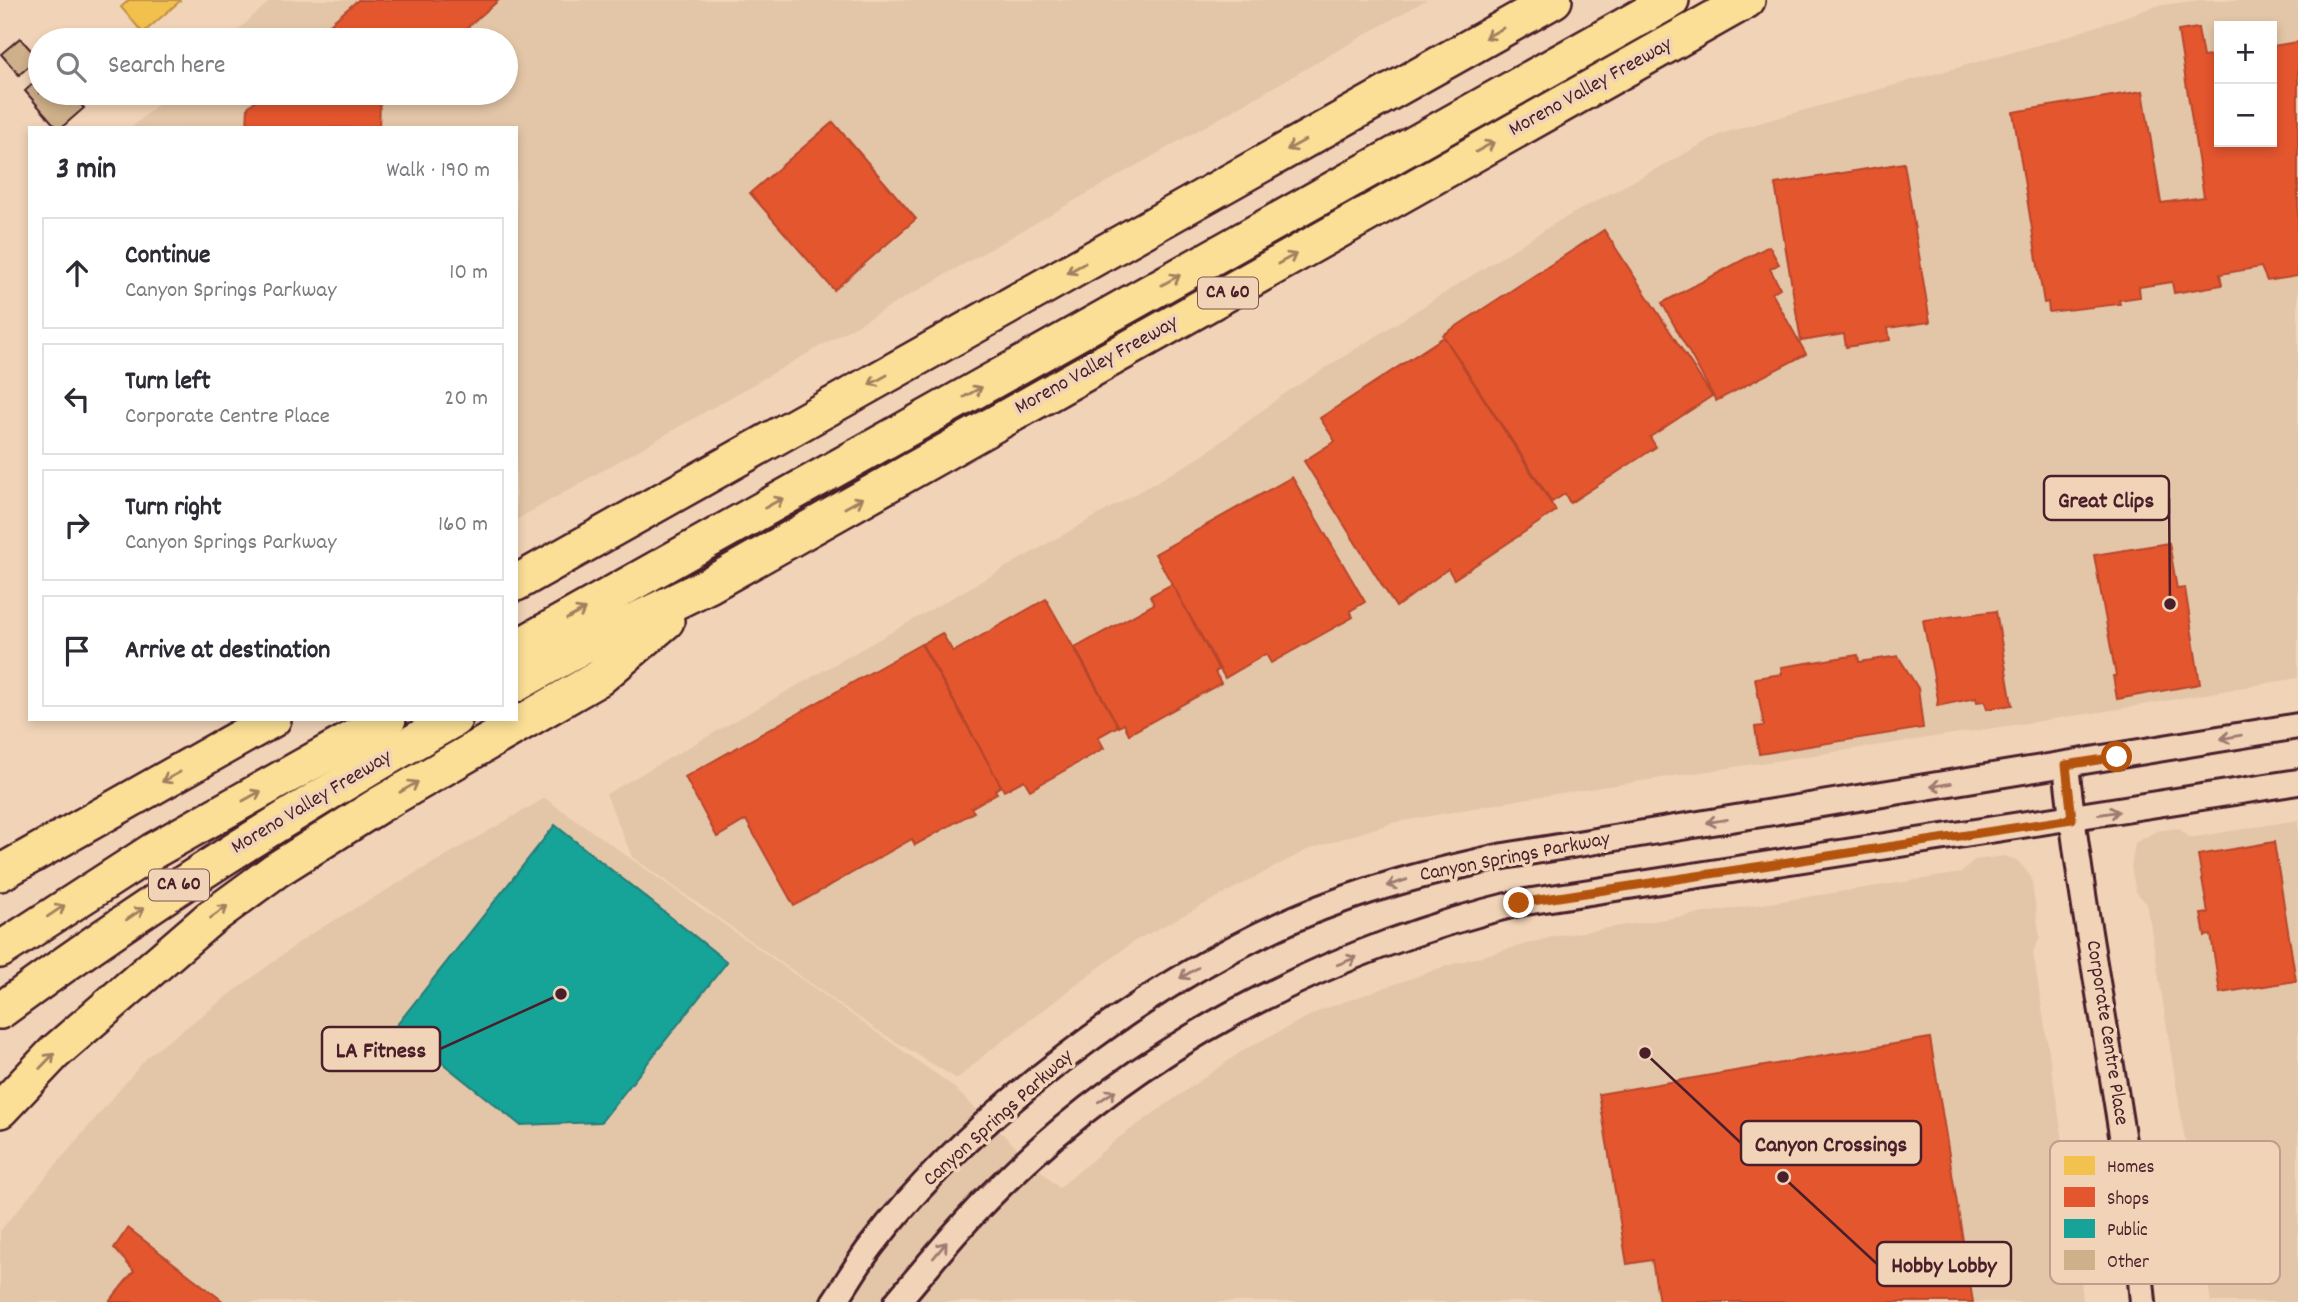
<!DOCTYPE html>
<meta charset="utf-8">
<style>
:root{--surface:#fff;--page:#f7f7f7;--text:#2b2b33;--muted:#7c7c81;--line:#e1e1e2}
body{margin:0;font-family:Dekko,sans-serif;background:var(--page);color:var(--text)}
.controls{position:absolute;right:21px;top:21px;display:grid;overflow:hidden;border-radius:0px;box-shadow:0 4px 10px #0003}
.controls button{width:63px;height:63px;display:grid;place-items:center;padding:0;border:0;border-bottom:2px solid var(--line);background:var(--surface);color:var(--text);font:35px sans-serif}
.stop{position:absolute;width:21px;height:21px;margin:-16px;border:5px solid #b45309;border-radius:50%;background:#fff}
.stop.end{background:#b45309;border-color:#fff;box-shadow:0 2px 7px #0008}
.list{margin:0;padding:0;list-style:none}
h2{display:flex;justify-content:space-between;align-items:center;height:91px;margin:0;padding:0 28px;font-size:30px}
h2 small{font-size:23px;font-weight:400;color:var(--muted)}
.list li{display:grid;grid-template-columns:46px 1fr auto;gap:21px;align-items:center;box-sizing:border-box;height:112px;margin:0 14px 14px;padding:0 14px;border:2px solid var(--line);border-radius:0px}
.list b{display:block;font-size:26px;white-space:nowrap}
.list p{margin:0;font-size:23px;white-space:nowrap;color:var(--muted)}
.list em{font-size:23px;font-style:normal;color:var(--muted)}
.icon{flex:none;width:38px;height:38px;fill:none;stroke:currentColor;stroke-width:2;stroke-linecap:round;stroke-linejoin:round}
.map{position:relative;flex:none;width:2298px;height:1302px;overflow:hidden}
.search{position:absolute;background:var(--surface);box-shadow:0 4px 10px #0003;left:28px;top:28px;width:490px;height:77px;display:flex;align-items:center;gap:18px;box-sizing:border-box;padding:0 24px;border-radius:38px;color:var(--muted);font-size:26px}
.panel{position:absolute;background:var(--surface);box-shadow:0 4px 10px #0003;left:28px;top:126px;width:490px;height:595px;border-radius:0px}
.map>svg:first-child{display:block}
.built{fill:#e3c6a7;fill-rule:evenodd}
.homes{fill:#f2c14e;stroke:#c09044;stroke-width:2}
.shops{fill:#e4572e;stroke:#b6462d;stroke-width:2}
.public{fill:#17a398;stroke:#267b77;stroke-width:2}
.building{fill:#ceb08a;stroke:#4a1f2b;stroke-width:2}
.lines{fill:none;stroke-linecap:round;stroke-linejoin:round}
.minor-casing{stroke:#4a1f2b;stroke-width:30}
.highway-casing{stroke:#4a1f2b;stroke-width:40}
.minor{stroke:#f1d4b7;stroke-width:24}
.highway{stroke:#fbdf96;stroke-width:35}
.oneway{stroke:#a27f60}
.oneway2{stroke:#9e7a71}
.route{stroke:#b45309;stroke-width:9}
.labels{text-anchor:middle;dominant-baseline:central;stroke-width:7;stroke-linejoin:round;paint-order:stroke}
.shield{fill:#f1d4b7;stroke:#7c5555;stroke-width:2}
.shield-label{font-size:19px;font-weight:bold;fill:#4a1f2b}
.street-label{font-size:21px;fill:#4a1f2b;stroke:#f1d4b7}
.key{fill:#f1d4b7;stroke:#bf9e8d;stroke-width:2}
.key-label{font-size:19px;fill:#4a1f2b}
.leader{fill:none;stroke:#4a1f2b;stroke-width:2.5}
.callout-dot{fill:#4a1f2b;stroke:#f1d4b7;stroke-width:2.5}
.callout{fill:#f1d4b7;stroke:#4a1f2b;stroke-width:2.5}
.callout-label{font-size:23px;text-anchor:middle;font-weight:bold;fill:#4a1f2b}
</style>
<div class="map">
<svg width="2298" height="1302" viewBox="0 0 2298 1302">
<rect width="100%" height="100%" fill="#f1d4b7"/>
<filter id="ink" filterUnits="userSpaceOnUse"><feTurbulence type="fractalNoise" baseFrequency=".0143" numOctaves="2"/><feDisplacementMap in="SourceGraphic" scale="14" xChannelSelector="R" yChannelSelector="G"/><feConvolveMatrix kernelMatrix="1 2 1 2 8 2 1 2 1" color-interpolation-filters="sRGB"/></filter>
<g filter="url(#ink)">
<!-- built -->
<g class="built">
<polygon points="271,0 1426,0 516,520 516,128 131,128 170,93 506,93 506,40 227,40"/>
<path d="M2199,0H2298V678L2113,710L1523,799L1392,823L1307,850L1133,942L988,1052L957,1079L875,1029L632,857L606,794L1202,456L1281,396L1557,222L1723,133L2056,40L2156,6ZM2219,26H2272V142H2219Z"/>
<polygon points="545,798 950,1084 1059,1188 1117,1139 1245,1049 1321,1010 1446,966 1556,936 1961,873 1974,860 2004,856 2017,860 2031,876 2040,938 2033,952 2077,1229 2083,1302 0,1302 0,1231 148,1056 309,935"/>
<polygon points="2298,820 2298,1302 2211,1302 2147,904 2136,892 2131,868 2135,843 2156,831 2179,828 2189,838"/>
</g>
<!-- homes -->
<polygon class="homes" points="129,0 179,0 180,1 143,33 121,7"/>
<!-- shops -->
<g class="shops">
<polygon points="358,0 499,0 453,40 317,40 317,35"/>
<polygon points="2198,28 2203,57 2219,55 2219,142 2272,142 2272,46 2298,42 2298,276 2267,281 2261,267 2220,274 2222,285 2174,293 2172,282 2139,287 2140,297 2119,300 2120,304 2049,312 2048,302 2044,303 2013,112 2143,91 2161,203 2204,197 2178,31"/>
<polygon points="264,93 393,93 380,104 379,128 247,128 248,107"/>
<polygon points="833,122 916,219 834,290 750,193"/>
<polygon points="1904,163 1930,322 1888,328 1890,340 1846,347 1844,334 1801,341 1775,184"/>
<polygon points="1604,230 1712,396 1650,437 1656,447 1653,449 1570,503 1565,494 1552,502 1443,335"/>
<polygon points="1769,246 1779,264 1770,269 1780,288 1772,293 1806,354 1716,401 1662,303"/>
<polygon points="1444,337 1556,511 1454,579 1448,569 1396,607 1304,461 1335,441 1320,418"/>
<polygon points="1292,477 1365,602 1350,611 1353,617 1271,663 1266,654 1225,678 1155,554"/>
<polygon points="2169,543 2177,589 2185,588 2200,684 2117,699 2113,676 2116,676 2094,555"/>
<polygon points="1172,584 1219,670 1215,672 1221,683 1129,734 1124,724 1119,727 1075,648 1154,604 1150,596"/>
<polygon points="1046,599 1118,726 1098,737 1104,748 1030,790 1024,780 1004,791 922,644 942,633 953,652"/>
<polygon points="1996,611 2012,705 1987,709 1985,701 1977,702 1976,698 1937,706 1938,699 1923,620"/>
<polygon points="921,644 1001,786 995,790 997,793 971,808 974,812 915,845 912,839 794,906 746,820 717,837 685,777"/>
<polygon points="1858,655 1859,662 1898,656 1918,688 1923,728 1759,754 1755,727 1764,726 1755,678 1782,674 1781,667"/>
<polygon points="2274,842 2296,981 2220,993 2211,935 2205,936 2201,914 2208,913 2198,855"/>
<polygon points="1930,1038 1973,1302 1659,1302 1652,1260 1627,1264 1599,1094"/>
<polygon points="128,1228 224,1302 109,1302 134,1271 114,1248"/>
</g>
<!-- public -->
<polygon class="public" points="555,825 727,962 601,1122 520,1125 396,1026"/>
<!-- building -->
<g class="building">
<polygon points="20,38 38,58 19,75 1,54"/>
<polygon points="40,77 40,93 71,93 84,108 61,128 57,128 25,91"/>
</g>
<g class="lines">
<!-- minor casing -->
<g class="minor-casing">
<g id="minor">
<path d="M2066,765C2085,945 2127,1122 2143,1302"/>
<path d="M834,1302C847,1283 858,1263 872,1245C973,1113 1145,985 1296,918C1362,889 1434,871 1504,856L2298,726"/>
<path d="M897,1302C930,1263 962,1223 999,1187C1140,1046 1326,950 1519,903L2298,782"/>
</g>
</g>
<!-- highway casing -->
<g class="highway-casing">
<g id="highway">
<polyline points="516,583 1554,0"/>
<polyline points="516,648 1671,0"/>
<polyline points="516,684 580,648 709,585 1747,0"/>
<polyline points="0,873 273,719"/>
<polyline points="0,950 153,851 388,719"/>
<path d="M0,1011C145,904 297,808 454,719"/>
<polyline points="0,1110 55,1052 209,919 276,870 379,805 599,678 666,621"/>
</g>
</g>
<!-- minor -->
<use href="#minor" class="minor"/>
<!-- highway -->
<use href="#highway" class="highway"/>
</g>
<!-- one-way arrows -->
<defs><path id="oneway-shaft" d="M-6 0H5M1.5-3L5.5 0L1.5 3" fill="none" stroke-width="1.6" stroke-linecap="round" stroke-linejoin="round" transform="scale(1.75)"/></defs>
<g class="oneway">
<use href="#oneway-shaft" transform="translate(1494 33) rotate(151)"/>
<use href="#oneway-shaft" transform="translate(1296 145) rotate(151)"/>
<use href="#oneway-shaft" transform="translate(1485 147) rotate(-29)"/>
<use href="#oneway-shaft" transform="translate(1287 259) rotate(-29)"/>
<use href="#oneway-shaft" transform="translate(1076 268) rotate(151)"/>
<use href="#oneway-shaft" transform="translate(1171 280) rotate(-29)"/>
<use href="#oneway-shaft" transform="translate(878 380) rotate(151)"/>
<use href="#oneway-shaft" transform="translate(973 392) rotate(-29)"/>
<use href="#oneway-shaft" transform="translate(774 503) rotate(-29)"/>
<use href="#oneway-shaft" transform="translate(854 503) rotate(-29)"/>
<use href="#oneway-shaft" transform="translate(576 614) rotate(-29)"/>
<use href="#oneway-shaft" transform="translate(171 777) rotate(151)"/>
<use href="#oneway-shaft" transform="translate(409 787) rotate(-30)"/>
<use href="#oneway-shaft" transform="translate(252 796) rotate(-29)"/>
<use href="#oneway-shaft" transform="translate(56 911) rotate(-34)"/>
<use href="#oneway-shaft" transform="translate(219 912) rotate(-36)"/>
<use href="#oneway-shaft" transform="translate(135 914) rotate(-34)"/>
<use href="#oneway-shaft" transform="translate(47 1061) rotate(-46)"/>
</g>
<g class="oneway2">
<use href="#oneway-shaft" transform="translate(2231 737) rotate(170)"/>
<use href="#oneway-shaft" transform="translate(1941 785) rotate(171)"/>
<use href="#oneway-shaft" transform="translate(2109 813) rotate(-9)"/>
<use href="#oneway-shaft" transform="translate(1717 821) rotate(171)"/>
<use href="#oneway-shaft" transform="translate(1397 883) rotate(161)"/>
<use href="#oneway-shaft" transform="translate(1347 961) rotate(-21)"/>
<use href="#oneway-shaft" transform="translate(1189 973) rotate(149)"/>
<use href="#oneway-shaft" transform="translate(1107 1096) rotate(-34)"/>
<use href="#oneway-shaft" transform="translate(940 1250) rotate(-50)"/>
</g>
</g>
<g class="lines" filter="url(#ink)">
<!-- route -->
<polyline class="route" points="1519,903 2072,819 2066,765 2117,757"/>
</g>
<g class="labels">
<!-- shield labels -->
<g class="shield">
<rect x="1198" y="277.5" width="60" height="31" rx="5"/>
<rect x="149" y="869.5" width="60" height="31" rx="5"/>
</g>
<g class="shield-label">
<text x="1228" y="293">CA 60</text>
<text x="179" y="885">CA 60</text>
</g>
<!-- street labels -->
<g class="street-label">
<text transform="translate(1591 88) rotate(-29)">Moreno Valley Freeway</text>
<text transform="translate(1097 366) rotate(-29)">Moreno Valley Freeway</text>
<text transform="translate(312 803) rotate(-31)">Moreno Valley Freeway</text>
<text transform="translate(1515 858) rotate(-11)">Canyon Springs Parkway</text>
<text transform="translate(2106 1033) rotate(81)">Corporate Centre Place</text>
<text transform="translate(999 1119) rotate(-42)">Canyon Springs Parkway</text>
</g>
</g>
<!-- legend -->
<rect x="2050" y="1141" width="230" height="143" rx="10" class="key"/>
<rect x="2064" y="1156" width="31" height="19" fill="#f2c14e"/>
<rect x="2064" y="1187" width="31" height="20" fill="#e4572e"/>
<rect x="2064" y="1219" width="31" height="19" fill="#17a398"/>
<rect x="2064" y="1250" width="31" height="20" fill="#ceb08a"/>
<g class="key-label">
<text x="2107" y="1172">Homes</text>
<text x="2107" y="1204">Shops</text>
<text x="2107" y="1235">Public</text>
<text x="2107" y="1267">Other</text>
</g>
<!-- callouts -->
<path class="leader" d="M2170 604L2169 498M561 994L440 1049M1645 1053L1741 1143M1783 1177L1877 1264"/>
<g class="callout-dot">
<circle cx="2170" cy="604" r="7"/>
<circle cx="561" cy="994" r="7"/>
<circle cx="1645" cy="1053" r="7"/>
<circle cx="1783" cy="1177" r="7"/>
</g>
<g class="callout">
<rect x="2044" y="476" width="125" height="44" rx="7"/>
<rect x="322" y="1027" width="118" height="44" rx="7"/>
<rect x="1741" y="1121" width="180" height="44" rx="7"/>
<rect x="1877" y="1242" width="134" height="44" rx="7"/>
</g>
<g class="callout-label">
<text x="2106" y="507">Great Clips</text>
<text x="381" y="1057">LA Fitness</text>
<text x="1831" y="1151">Canyon Crossings</text>
<text x="1944" y="1272">Hobby Lobby</text>
</g>
</svg>
<div class="controls">
<button>+</button>
<button>−</button>
</div>
<div class="stop" style="left:2117px;top:757px"></div>
<div class="stop end" style="left:1519px;top:903px"></div>
<div class="search"><svg class="icon" aria-label="search" viewBox="0 0 24 24"><circle cx="10" cy="10" r="6"/><path d="M15 15l6 6"/></svg>Search here</div>
<section class="panel">
<h2>3 min<small>Walk · 190 m</small></h2>
<ul class="list">
<li><svg class="icon" aria-label="ahead" viewBox="0 0 24 24"><path d="M12 20V5M6 11l6-6 6 6"/></svg><div><b>Continue</b><p>Canyon Springs Parkway</p></div><em>10 m</em></li>
<li><svg class="icon" aria-label="left" viewBox="0 0 24 24"><path d="M17 20v-9H6M10 6l-5 5 5 5"/></svg><div><b>Turn left</b><p>Corporate Centre Place</p></div><em>20 m</em></li>
<li><svg class="icon" aria-label="right" viewBox="0 0 24 24"><path d="M7 20v-9h11M14 6l5 5-5 5"/></svg><div><b>Turn right</b><p>Canyon Springs Parkway</p></div><em>160 m</em></li>
<li><svg class="icon" aria-label="arrive" viewBox="0 0 24 24"><path d="M6 21V4h12l-3 4 3 4H6"/></svg><div><b>Arrive at destination</b></div></li>
</ul>
</section>
</div>
